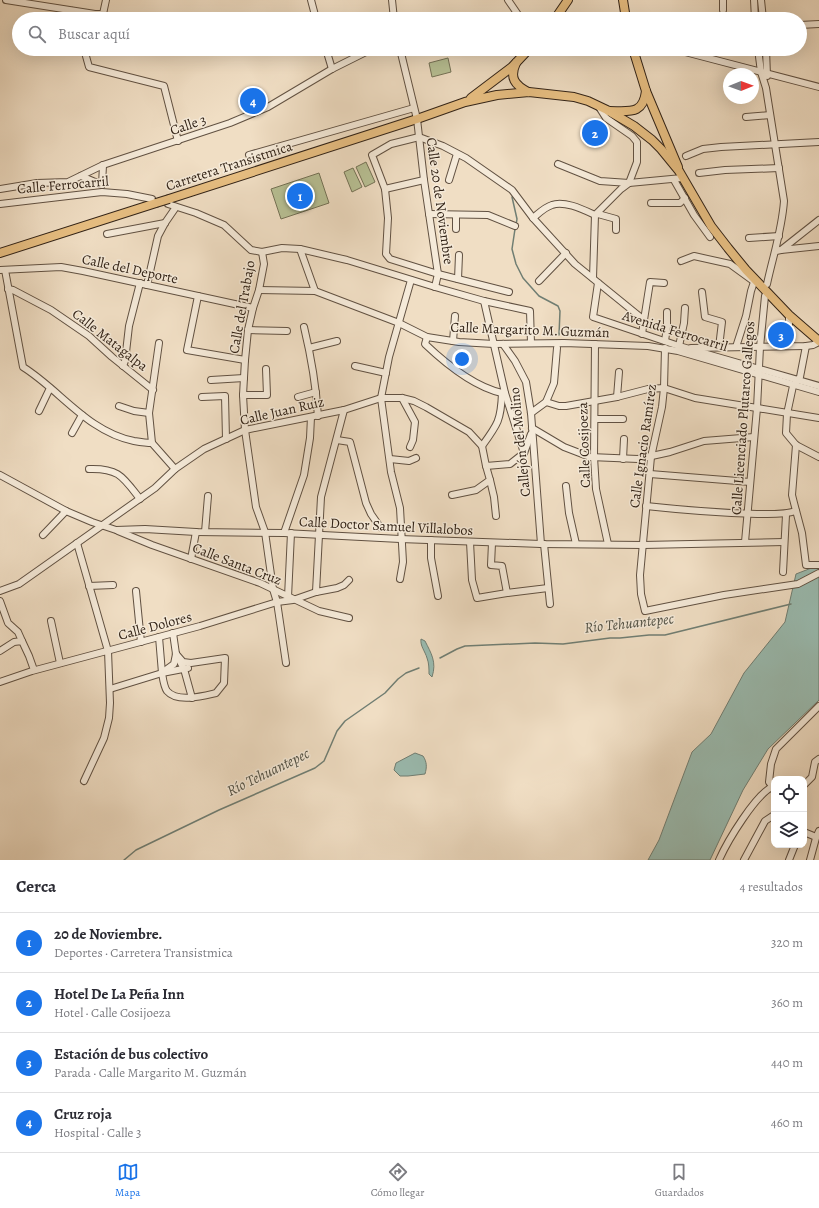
<!DOCTYPE html>
<html lang="es">
<meta charset="utf-8">
<style>
:root{--surface:#fff;--page:#f2f2f3;--text:#2b2b33;--muted:#7c7c81;--line:#e1e1e2;--accent:#1a73e8}
body{margin:0;font-family:Alegreya,serif;background:var(--page);color:var(--text)}
.controls{position:absolute;right:12px;bottom:12px;display:grid;overflow:hidden;border-radius:8px;box-shadow:0 4px 16px #0002}
.controls button{width:36px;height:36px;display:grid;place-items:center;padding:0;border:0;border-bottom:1px solid var(--line);background:var(--surface);color:var(--text);font:20px sans-serif}
.compass{position:absolute;left:723px;top:68px;width:36px;height:36px;border-radius:50%;background:var(--surface);box-shadow:0 4px 16px #0002;rotate:89deg}
.you{position:absolute;left:462px;top:359px;width:14px;height:14px;margin:-10px;border:3px solid #fff;border-radius:50%;background:#1a73e8;box-shadow:0 0 0 6px #1a73e833}
.badge{display:grid;place-items:center;width:26px;height:26px;border-radius:50%;background:var(--accent);color:#fff;font-size:13px;font-weight:700}
.pin{position:absolute;translate:-50% -50%;border:2px solid #fff;box-shadow:0 1px 4px #0006}
.list{margin:0;padding:0;list-style:none}
h2{display:flex;justify-content:space-between;align-items:center;height:52px;margin:0;padding:0 16px;font-size:17px}
h2 small{font-size:13px;font-weight:400;color:var(--muted)}
.list li{display:grid;grid-template-columns:26px 1fr auto;gap:12px;align-items:center;box-sizing:border-box;height:60px;padding:0 16px;border-top:1px solid var(--line)}
.list b{display:block;font-size:15px;white-space:nowrap}
.list p{margin:0;font-size:13px;white-space:nowrap;color:var(--muted)}
.list em{font-size:13px;font-style:normal;color:var(--muted)}
.icon{flex:none;width:22px;height:22px;fill:none;stroke:currentColor;stroke-width:2;stroke-linecap:round;stroke-linejoin:round}
.map{position:relative;flex:none;width:819px;height:860px;overflow:hidden}
.search{position:absolute;background:var(--surface);box-shadow:0 4px 16px #0002;left:12px;right:12px;top:12px;height:44px;display:flex;align-items:center;gap:10px;box-sizing:border-box;padding:0 14px;border-radius:22px;color:var(--muted);font-size:15px}
.sheet{height:292px;background:var(--surface)}
nav{display:flex;justify-content:space-around;align-items:center;box-sizing:border-box;height:56px;border-top:1px solid var(--line);background:var(--surface);font-size:11px;color:var(--muted)}
nav a{display:grid;justify-items:center;gap:2px}
nav .on{color:var(--accent)}
.map>svg:first-child{display:block}
.green{fill:#b8c195;stroke:#747256}
.water{fill:#9abcb1;stroke:#707e73}
.lines{fill:none;stroke-linecap:round;stroke-linejoin:round}
.stream{stroke:#707e73;stroke-width:1.5}
.minor-casing{stroke:#615142;stroke-width:8}
.major-casing{stroke:#312216;stroke-width:10}
.minor{stroke:#f5ead9;stroke-width:6}
.major{stroke:#e8bf82;stroke-width:8}
.major-bridge-casing{stroke:#312216;stroke-width:10;stroke-linecap:butt}
.major-bridge{stroke:#e8bf82;stroke-width:8}
.labels{text-anchor:middle;dominant-baseline:central;stroke-width:3;stroke-linejoin:round;paint-order:stroke}
.street-label{font-size:14px;fill:#312216;stroke:#f5ead9}
.water-label{font-size:15px;font-style:italic;fill:#505044;stroke:#f5ead9}
</style>
<div class="map">
<svg width="819" height="860" viewBox="0 0 819 860">
<rect width="100%" height="100%" fill="#f0dec4"/>
<filter id="stains"><feTurbulence type="fractalNoise" baseFrequency=".005" numOctaves="4"/><feColorMatrix values="0 0 0 0 .2 0 0 0 0 .09 0 0 0 0 .02 0 0 0 .5 -.17"/></filter>
<radialGradient id="worn" r=".72"><stop offset=".6" stop-color="#630" stop-opacity="0"/><stop offset="1" stop-color="#630" stop-opacity=".3"/></radialGradient>
<!-- green -->
<g class="green">
<polygon points="448,58 451,72 432,77 429,63"/>
<polygon points="366,162 375,182 365,187 356,167"/>
<polygon points="353,168 362,187 352,192 344,172"/>
<polygon points="319,173 329,203 281,219 271,189"/>
</g>
<!-- water -->
<g class="water">
<polygon points="819,565 819,700 768,749 743,790 710,860 648,860 659,840 692,752 711,734 744,673 785,622 796,574"/>
<path d="M421,639L425,641C431,653 437,662 432,677L429,674C429,669 429,663 427,658C425,651 420,646 421,639Z"/>
<path d="M415,753L423,756C427,762 427,767 425,774L408,776H400L394,770L396,763Z"/>
</g>
<g class="lines">
<!-- stream -->
<g class="stream">
<polyline points="512,197 517,219 516,225"/>
<polyline points="515,229 512,249 516,264 523,278 539,296 558,306 560,311 559,335"/>
<polyline points="440,658 457,649 465,646 535,643 563,644 610,638 620,638 649,635 665,635 791,604"/>
<polyline points="124,860 136,850 219,810 315,768 324,761 337,731 345,721 385,693 398,679 406,673 419,668"/>
</g>
<!-- minor casing -->
<g class="minor-casing">
<g id="minor">
<polyline points="6,0 95,14 103,14 106,0"/>
<polyline points="311,0 316,19"/>
<polyline points="392,0 394,19"/>
<polyline points="508,0 521,19"/>
<polyline points="723,0 723,10"/>
<polyline points="754,0 755,19"/>
<polyline points="761,0 763,19"/>
<polyline points="72,11 75,19"/>
<polyline points="800,25 819,24"/>
<polyline points="84,49 89,67 164,86 178,141"/>
<polyline points="326,49 332,69"/>
<polyline points="400,49 417,119 424,180 438,274 435,287"/>
<polyline points="669,49 685,52 819,87"/>
<path d="M758,49L761,72L766,88L784,201C782,230 773,256 767,284"/>
<polyline points="766,49 767,76"/>
<polyline points="746,117 770,115"/>
<polyline points="249,155 414,108"/>
<polyline points="686,156 703,149 721,147 819,142"/>
<polyline points="558,164 600,181 629,183 682,178"/>
<polyline points="699,173 725,170 779,168"/>
<polyline points="81,176 102,185 103,165"/>
<polyline points="449,180 457,154"/>
<polyline points="674,180 694,215 710,237"/>
<polyline points="0,189 37,183 68,182 103,165 230,123 268,107 332,69 372,49"/>
<polyline points="385,189 424,180"/>
<polyline points="651,203 680,203 685,198"/>
<polyline points="0,204 102,192 127,194 152,199"/>
<polyline points="168,204 196,213 224,225 251,250 262,252 282,248 300,249 347,260 435,287 484,301 530,311 531,343"/>
<polyline points="429,214 488,215 515,226"/>
<polyline points="456,215 456,229"/>
<path d="M533,218C539,213 545,207 552,205C564,200 584,210 595,215L598,214L616,219V230"/>
<polyline points="107,234 165,223"/>
<polyline points="749,238 779,236"/>
<polyline points="300,249 315,291"/>
<polyline points="781,250 819,246"/>
<polyline points="776,251 781,250 819,220"/>
<polyline points="262,252 264,264 259,290 253,308 248,330 245,360 243,395 245,430 256,507 265,532 273,589 277,602 286,663"/>
<polyline points="681,261 694,256 730,264 752,280"/>
<polyline points="0,270 61,267 83,271 253,308"/>
<path d="M5,270L23,367C60,390 88,432 134,441C140,442 146,443 152,443L175,469"/>
<polyline points="593,278 595,215 621,189 629,183 637,162 637,142 632,136 606,118 599,107"/>
<polyline points="458,279 459,255"/>
<polyline points="539,281 566,253"/>
<polyline points="598,283 593,317 679,346 819,386"/>
<polyline points="147,285 158,236 165,223 176,207"/>
<polyline points="8,289 13,290 51,310 89,336 112,357 153,390"/>
<polyline points="259,290 315,291 399,323 427,337 459,342 494,344 564,343 648,346 678,351 819,392"/>
<polyline points="509,292 438,274 390,259 386,254 388,218 385,189 372,155 391,144 419,137 443,146 466,158 512,190 533,218 575,264 644,320 642,334"/>
<polyline points="702,292 705,317 722,322 719,347"/>
<polyline points="198,296 187,350 245,360"/>
<polyline points="789,315 789,346"/>
<polyline points="644,320 650,282 664,283"/>
<path d="M304,327C311,356 316,386 318,416"/>
<polyline points="248,330 287,331"/>
<path d="M427,337L425,344C445,363 475,387 502,393"/>
<polyline points="453,341 455,316"/>
<polyline points="665,341 667,327 667,312"/>
<polyline points="503,344 515,361 526,382 531,413 541,544"/>
<polyline points="595,344 594,457 596,489 608,544"/>
<polyline points="679,346 684,323 685,308"/>
<polyline points="806,346 800,377 793,386 787,414 786,433 796,445 819,457"/>
<polyline points="736,347 746,316 751,291 755,279"/>
<polyline points="309,348 337,341"/>
<polyline points="665,348 664,388 662,407 651,457 640,575 641,594 645,611 724,595 798,584 819,573"/>
<polyline points="691,348 806,346 813,345 819,342"/>
<polyline points="123,366 125,361 129,326 140,283"/>
<polyline points="355,366 386,373"/>
<polyline points="211,380 244,378"/>
<polyline points="505,393 524,453 531,434"/>
<polyline points="243,395 267,395 266,369"/>
<polyline points="202,397 225,396 226,439"/>
<polyline points="298,397 316,392"/>
<polyline points="617,397 619,372"/>
<polyline points="402,398 415,422 413,440 410,447"/>
<polyline points="546,402 559,406 566,406 617,397 648,389 664,388 695,398 819,418"/>
<polyline points="119,406 134,411 149,413"/>
<polyline points="39,411 50,388"/>
<polyline points="531,413 546,402 554,383 557,348"/>
<polyline points="595,419 623,419"/>
<polyline points="532,428 564,447 590,457 638,459 670,452 704,441 754,437"/>
<polyline points="72,433 82,415"/>
<polyline points="337,440 350,442 366,503 371,514 380,527"/>
<polyline points="152,443 149,413 159,343"/>
<polyline points="796,445 792,495 794,503 802,533 806,565 819,565"/>
<path d="M482,446C498,424 501,420 502,393H505L484,301"/>
<polyline points="390,459 409,461 416,458"/>
<polyline points="623,459 624,439"/>
<path d="M89,469C119,468 123,477 140,499"/>
<polyline points="650,474 750,482"/>
<polyline points="0,475 66,511 92,522 116,530 145,529 196,532 284,533 400,539 541,544 643,545 784,542"/>
<polyline points="490,480 494,497 496,516"/>
<polyline points="566,486 569,513 576,544"/>
<polyline points="452,495 476,490 490,480 486,466"/>
<path d="M646,506C683,510 720,513 757,514C771,514 783,515 796,511"/>
<polyline points="118,531 152,545 260,583 319,611 349,618"/>
<polyline points="205,532 208,496"/>
<polyline points="284,533 304,475 310,438 311,417"/>
<polyline points="43,535 66,511"/>
<polyline points="431,540 431,558 438,596"/>
<polyline points="470,542 472,580 477,598 507,593"/>
<polyline points="745,542 757,408 760,347 765,296"/>
<polyline points="77,543 108,651 110,703 109,718 104,738 84,781"/>
<polyline points="492,543 491,565 502,566 507,593 548,588"/>
<polyline points="544,544 550,604"/>
<polyline points="191,559 196,532"/>
<polyline points="783,572 786,515"/>
<polyline points="400,579 403,562 400,508 391,472 381,398 389,357 411,280"/>
<polyline points="89,586 113,585"/>
<polyline points="0,591 19,584 155,488 175,469 204,449 245,430 344,410 381,398 402,398 414,401 426,407 469,432 482,446 486,466 510,464 524,453"/>
<polyline points="136,591 141,642"/>
<polyline points="316,592 321,497 344,410"/>
<polyline points="288,597 291,533"/>
<polyline points="0,601 8,623 18,632 22,641"/>
<polyline points="51,621 60,663"/>
<polyline points="173,633 176,654 184,669 192,698"/>
<polyline points="0,651 14,642 22,641 29,656 34,670"/>
<polyline points="163,672 174,664 176,654"/>
<path d="M162,673C163,679 164,687 167,691C177,703 203,696 216,693L224,683L225,658L191,663L183,662L176,654"/>
<polyline points="162,673 188,668"/>
<polyline points="0,682 32,671 200,626 277,602 293,600 316,592 337,588 344,585 349,580"/>
<polyline points="110,689 162,673 159,637"/>
<polyline points="804,785 812,777 815,762 819,759"/>
<polyline points="772,786 769,782 771,764 776,749 819,706"/>
<polyline points="804,832 816,837"/>
<path d="M719,860C727,842 756,793 774,786"/>
<polyline points="744,860 765,821 774,815"/>
<polyline points="789,860 795,845"/>
<polyline points="810,860 816,838 819,831"/>
</g>
</g>
<!-- major casing -->
<g class="major-casing">
<g id="major">
<polyline points="623,0 626,19"/>
<polyline points="555,19 568,0"/>
<polyline points="633,49 646,91 678,167"/>
<path d="M516,63C509,78 515,85 528,92"/>
<polyline points="471,98 512,67 529,49"/>
<path d="M609,111C630,111 643,115 646,91"/>
<polyline points="169,199 417,119 465,102 497,95 529,92 574,97 588,101 607,110 634,126 652,140 661,149 679,171 711,226 728,248 746,270 789,315 819,341"/>
<polyline points="0,253 156,203"/>
</g>
</g>
<!-- minor -->
<use href="#minor" class="minor"/>
<!-- major -->
<use href="#major" class="major"/>
<!-- major-bridge casing -->
<g class="major-bridge-casing">
<polyline id="major-bridge" points="156,203 169,199"/>
</g>
<!-- major-bridge -->
<use href="#major-bridge" class="major-bridge"/>
</g>
<g class="labels">
<!-- street labels -->
<g class="street-label">
<text transform="translate(188 125) rotate(-19)">Calle 3</text>
<text transform="translate(229 166) rotate(-18)">Carretera Transistmica</text>
<text transform="translate(63 185) rotate(-5)">Calle Ferrocarril</text>
<text transform="translate(440 201) rotate(82)">Calle 20 de Noviembre</text>
<text transform="translate(130 269) rotate(12)">Calle del Deporte</text>
<text transform="translate(242 307) rotate(-80)">Calle del Trabajo</text>
<text transform="translate(530 330) rotate(2)">Calle Margarito M. Guzmán</text>
<text transform="translate(675 331) rotate(17)">Avenida Ferrocarril</text>
<text transform="translate(110 340) rotate(38)">Calle Matagalpa</text>
<text transform="translate(282 411) rotate(-13)">Calle Juan Ruiz</text>
<text transform="translate(743 418) rotate(-86)">Calle Licenciado Plutarco Gallegos</text>
<text transform="translate(520 442) rotate(-96)">Callejón del Molino</text>
<text transform="translate(584 445) rotate(-92)">Calle Cosijoeza</text>
<text transform="translate(643 446) rotate(-82)">Calle Ignacio Ramírez</text>
<text transform="translate(386 526) rotate(3)">Calle Doctor Samuel Villalobos</text>
<text transform="translate(237 564) rotate(21)">Calle Santa Cruz</text>
<text transform="translate(155 626) rotate(-15)">Calle Dolores</text>
</g>
<!-- water labels -->
<g class="water-label">
<text transform="translate(629 623) rotate(-6)">Río Tehuantepec</text>
<text transform="translate(268 772) rotate(-26)">Río Tehuantepec</text>
</g>
</g>
<rect width="100%" height="100%" filter="url(#stains)"/>
<rect width="100%" height="100%" fill="url(#worn)"/>
</svg>
<div class="controls">
<button><svg class="icon" aria-label="locate" viewBox="0 0 24 24"><circle cx="12" cy="12" r="6"/><path d="M12 2v4M12 18v4M2 12h4M18 12h4"/></svg></button>
<button><svg class="icon" aria-label="layers" viewBox="0 0 24 24"><path d="M12 4l9 5-9 5-9-5zM3 14l9 5 9-5"/></svg></button>
</div>
<svg class="compass" viewBox="-18 -18 36 36"><path d="M0-13l5 13h-10z" fill="#e53935"/><path d="M0 13l5-13h-10z" fill="#7c7c81"/></svg>
<div class="you"></div>
<div class="pin badge" style="left:300px;top:196px">1</div>
<div class="pin badge" style="left:595px;top:133px">2</div>
<div class="pin badge" style="left:781px;top:335px">3</div>
<div class="pin badge" style="left:253px;top:101px">4</div>
<div class="search"><svg class="icon" aria-label="search" viewBox="0 0 24 24"><circle cx="10" cy="10" r="6"/><path d="M15 15l6 6"/></svg>Buscar aquí</div>
</div>
<section class="sheet">
<h2>Cerca<small>4 resultados</small></h2>
<ul class="list">
<li><span class="badge">1</span><div><b>20 de Noviembre.</b><p>Deportes · Carretera Transistmica</p></div><em>320 m</em></li>
<li><span class="badge">2</span><div><b>Hotel De La Peña Inn</b><p>Hotel · Calle Cosijoeza</p></div><em>360 m</em></li>
<li><span class="badge">3</span><div><b>Estación de bus colectivo</b><p>Parada · Calle Margarito M. Guzmán</p></div><em>440 m</em></li>
<li><span class="badge">4</span><div><b>Cruz roja</b><p>Hospital · Calle 3</p></div><em>460 m</em></li>
</ul>
</section>
<nav>
<a class="on"><svg class="icon" aria-label="map" viewBox="0 0 24 24"><path d="M3 6l6-2 6 2 6-2v14l-6 2-6-2-6 2zM9 4v14M15 6v14"/></svg>Mapa</a>
<a><svg class="icon" aria-label="directions" viewBox="0 0 24 24"><path d="M12 3l9 9-9 9-9-9zM9 14v-3h6M13 9l2 2-2 2"/></svg>Cómo llegar</a>
<a><svg class="icon" aria-label="saved" viewBox="0 0 24 24"><path d="M7 4h10v16l-5-4-5 4z"/></svg>Guardados</a>
</nav>
